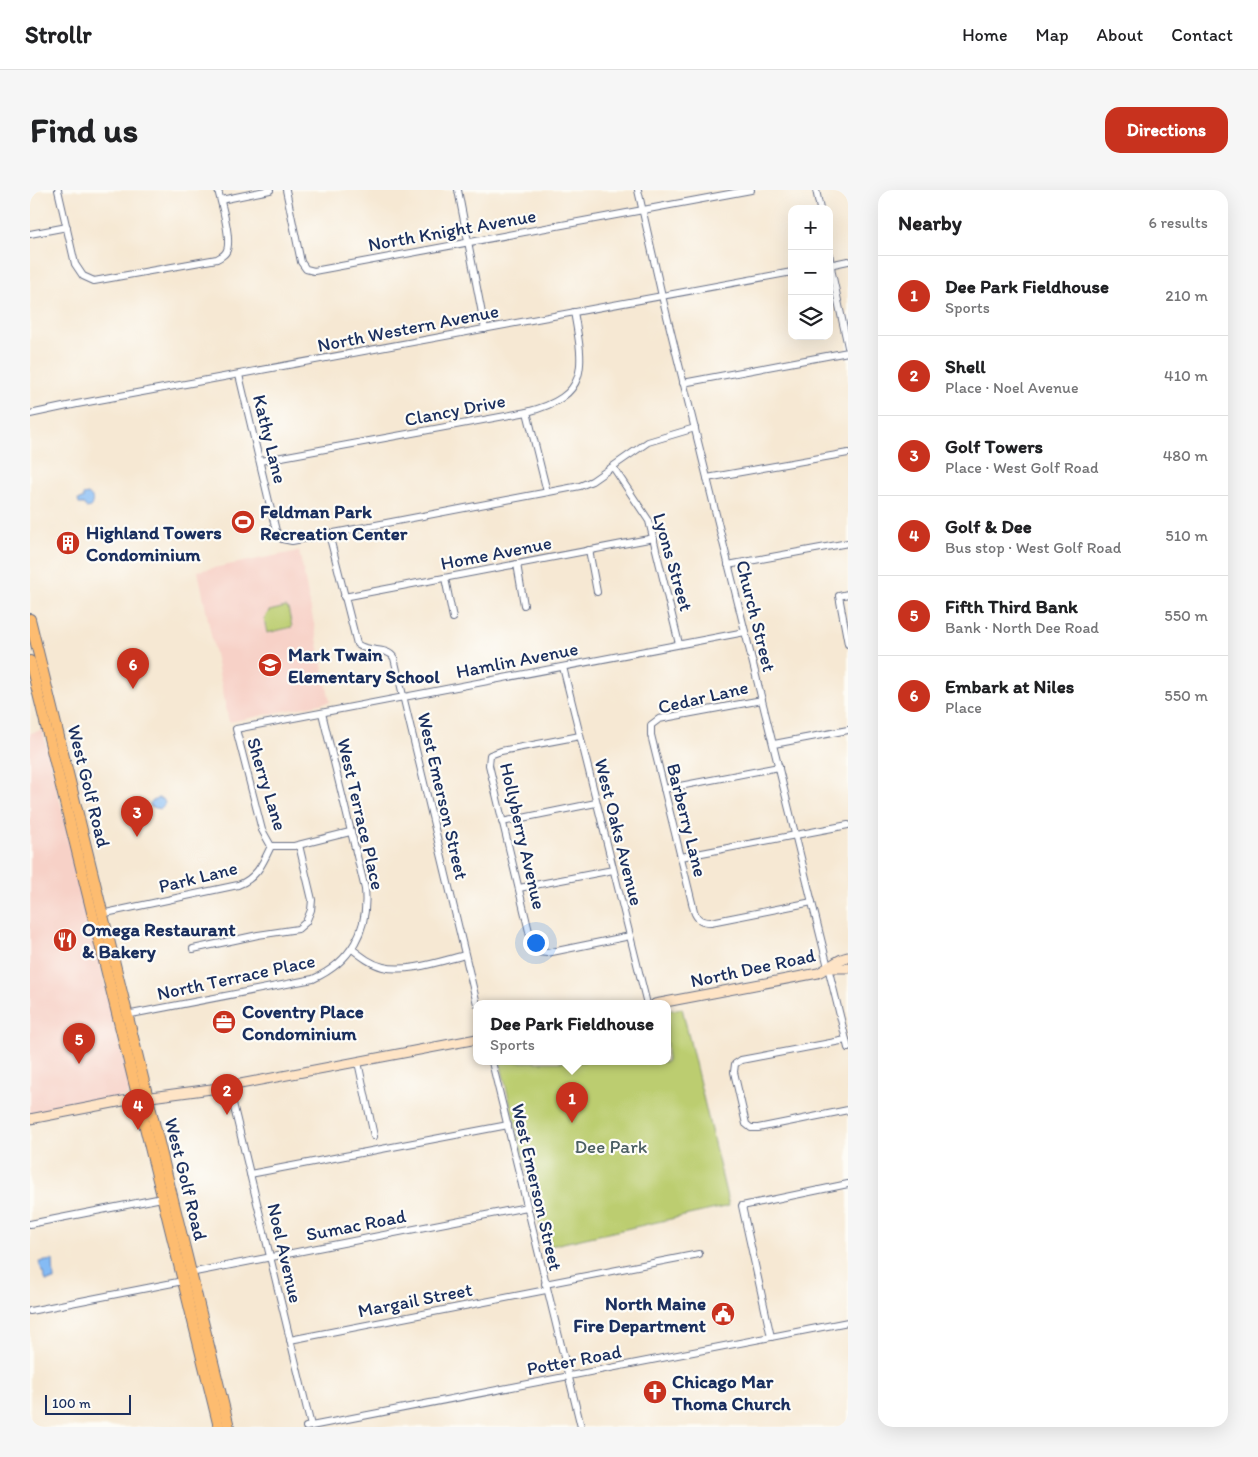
<!DOCTYPE html>
<meta charset="utf-8">
<style>
:root{--surface:#fff;--page:#f6f6f6;--text:#202124;--muted:#757577;--line:#e0e0e0;--accent:#c8321e}
body{margin:0;font-family:Itim,sans-serif;background:var(--page);color:var(--text)}
.controls{position:absolute;right:15px;top:15px;display:grid;overflow:hidden;border-radius:10px;box-shadow:0 5px 20px #0002}
.controls button{width:45px;height:45px;display:grid;place-items:center;padding:0;border:0;border-bottom:1px solid var(--line);background:var(--surface);color:var(--text);font:25px sans-serif}
.scale{position:absolute;left:15px;bottom:12px;width:86px;box-sizing:border-box;padding-left:5px;border:2px solid #1b2f5e;border-top:0;font-size:14px;line-height:18px;white-space:nowrap;color:#1b2f5e;-webkit-text-stroke:4px #fdfcf7;paint-order:stroke}
.you{position:absolute;left:505px;top:752px;width:18px;height:18px;margin:-12px;border:4px solid #fff;border-radius:50%;background:#1a73e8;box-shadow:0 0 0 8px #1a73e833}
.badge{display:grid;place-items:center;width:32px;height:32px;border-radius:50%;background:var(--accent);color:#fff;font-size:16px;font-weight:700}
.pin{position:absolute;translate:-50% -41px;filter:drop-shadow(0 1px 2px #0008)}
.pin::after{content:'';position:absolute;top:26px;width:18px;height:15px;background:inherit;clip-path:polygon(0 0,100% 0,50% 100%)}
.popup{position:absolute;left:443px;top:810px;width:198px;height:65px;box-sizing:border-box;display:grid;place-content:center;border-radius:10px;background:var(--surface);filter:drop-shadow(0 1px 4px #0005);font-size:16px;white-space:nowrap;color:var(--muted)}
.popup b{font-size:19px;color:var(--text)}
.popup::after{content:'';position:absolute;left:50%;top:100%;margin-left:-10px;border:10px solid transparent;border-top-color:var(--surface)}
.list{margin:0;padding:0;list-style:none}
h2{display:flex;justify-content:space-between;align-items:center;height:65px;margin:0;padding:0 20px;font-size:21px}
h2 small{font-size:16px;font-weight:400;color:var(--muted)}
.list li{display:grid;grid-template-columns:32px 1fr auto;gap:15px;align-items:center;box-sizing:border-box;height:80px;padding:0 20px;border-top:1px solid var(--line)}
.list b{display:block;font-size:19px;white-space:nowrap}
.list p{margin:0;font-size:16px;white-space:nowrap;color:var(--muted)}
.list em{font-size:16px;font-style:normal;color:var(--muted)}
.icon{flex:none;width:28px;height:28px;fill:none;stroke:currentColor;stroke-width:2;stroke-linecap:round;stroke-linejoin:round}
.map{position:relative;flex:none;width:818px;height:1237px;overflow:hidden;border-radius:15px}
header{display:flex;align-items:center;gap:30px;box-sizing:border-box;height:70px;padding:0 25px;background:var(--surface);border-bottom:1px solid var(--line)}
header strong{font-size:24px}
nav{display:flex;gap:28px;margin-inline-start:auto;font-size:18px}
.intro{display:flex;align-items:center;justify-content:space-between;box-sizing:border-box;height:120px;padding:0 30px}
h1{margin:0;font-size:35px}
.button{padding:12px 22px;border-radius:15px;background:var(--accent);color:#fff;font-size:18px;font-weight:700}
main{display:flex;gap:30px;padding:0 30px}
aside{flex:1;background:var(--surface);border-radius:15px;box-shadow:0 5px 20px #0002}
.map>svg:first-child{display:block}
.built{fill:#f7d1c7}
.green{fill:#bccd70;stroke:#6c7e67}
.water{fill:#85bbf4;stroke:#5075a9}
.lines{fill:none;stroke-linecap:round;stroke-linejoin:round}
.street-casing{stroke:#687087;stroke-width:8}
.secondary-casing{stroke:#687087;stroke-width:11}
.primary-casing{stroke:#687087;stroke-width:12}
.street{stroke:#fff;stroke-width:6}
.secondary{stroke:#fee4c6;stroke-width:9}
.primary{stroke:#fdbc70;stroke-width:10}
.labels{text-anchor:middle;dominant-baseline:central;stroke-width:4.5;stroke-linejoin:round;paint-order:stroke}
.street-label{font-size:19px;fill:#1b2f5e;stroke:#fdfcf7}
.poi-label{font-size:19px;font-weight:bold;fill:#1b2f5e;stroke:#fdfcf7;text-anchor:start}
.park-label{font-size:19px;fill:#4b5e63;stroke:#fdfcf7}
</style>
<header>
<strong>Strollr</strong>
<nav><a>Home</a><a>Map</a><a>About</a><a>Contact</a></nav>
</header>
<div class="intro"><h1>Find us</h1><a class="button">Directions</a></div>
<main>
<div class="map">
<svg width="818" height="1237" viewBox="0 0 818 1237">
<rect width="100%" height="100%" fill="#fdfcf7"/>
<filter id="ink" filterUnits="userSpaceOnUse"><feTurbulence type="fractalNoise" baseFrequency=".02" numOctaves="2"/><feDisplacementMap in="SourceGraphic" scale="10" xChannelSelector="R" yChannelSelector="G"/><feConvolveMatrix kernelMatrix="1 2 1 2 8 2 1 2 1" color-interpolation-filters="sRGB"/></filter>
<filter id="wash" filterUnits="userSpaceOnUse"><feTurbulence type="fractalNoise" baseFrequency=".0096" numOctaves="4" result="noise"/><feDisplacementMap in="SourceGraphic" scale="20" xChannelSelector="R" yChannelSelector="G"/><feGaussianBlur stdDeviation="1.12" result="paint"/><feColorMatrix in="noise" values="0 0 0 0 0 0 0 0 0 0 0 0 0 0 0 0 0 1.4 0 .05"/><feComposite in="paint" operator="in"/></filter>
<g filter="url(#wash)">
<rect width="100%" height="100%" fill="#f6e8d3"/>
<!-- built -->
<g class="built">
<polygon points="269,361 300,512 199,532 168,381"/>
<polygon points="12,537 101,899 99,903 95,906 0,925 0,543 10,541"/>
</g>
<!-- green -->
<g class="green">
<polygon points="256,417 258,418 262,437 237,443 234,429 239,421"/>
<polygon points="652,818 699,1016 515,1057 470,872 637,872 637,821"/>
</g>
<!-- water -->
<g class="water">
<path d="M58,304C64,309 63,309 61,317L56,318L54,314H49L48,310L53,309V305Z"/>
<polygon points="128,608 133,609 135,613 131,619 121,617 120,613"/>
<polygon points="23,1070 24,1090 16,1091 9,1072"/>
</g>
</g>
<g filter="url(#ink)">
<g class="lines">
<!-- street casing -->
<g class="street-casing">
<g id="street">
<path d="M28,0L45,74L53,86L64,91L187,69C190,67 194,66 196,62C203,51 191,13 188,0"/>
<polyline points="256,0 271,72 276,79 284,81 721,0"/>
<polyline points="428,0 455,139"/>
<polyline points="608,0 632,106 818,858"/>
<polyline points="786,0 790,19"/>
<polyline points="191,10 240,0"/>
<polyline points="0,44 37,37"/>
<polyline points="799,62 802,83 818,157"/>
<polyline points="799,75 818,71"/>
<polyline points="209,185 246,341 252,349 262,351 550,296 562,291 618,252 665,238"/>
<polyline points="653,193 818,162"/>
<polyline points="497,222 517,302"/>
<polyline points="0,224 47,214 762,82"/>
<path d="M230,271L497,222C560,206 554,177 544,122"/>
<polyline points="583,277 619,331 649,454"/>
<polyline points="677,288 818,263"/>
<path d="M299,344L327,454C337,463 357,456 364,468L447,814"/>
<polyline points="559,360 567,402"/>
<polyline points="487,374 494,415"/>
<polyline points="698,375 818,353"/>
<polyline points="415,388 423,428"/>
<polyline points="818,404 809,406 818,454"/>
<polyline points="314,407 624,348"/>
<polyline points="533,477 617,814"/>
<path d="M732,510L629,529L621,535V545L664,721C667,730 672,732 681,732L782,712"/>
<polyline points="550,546 471,561 460,565 459,575 502,754 508,762 517,763 600,746"/>
<polyline points="744,554 818,540"/>
<polyline points="634,599 749,577"/>
<polyline points="472,632 566,613"/>
<polyline points="241,656 232,640 206,539 715,442"/>
<polyline points="241,656 264,656 320,642"/>
<polyline points="651,667 818,635"/>
<polyline points="489,698 583,680"/>
<path d="M71,724L208,695C227,688 233,673 241,656"/>
<polyline points="163,759 228,745 268,739 276,732 281,720 282,710 269,655"/>
<path d="M322,759C331,766 341,774 353,777C377,783 411,771 435,765"/>
<path d="M96,825L283,789C321,772 339,740 335,699L292,523"/>
<polyline points="816,850 711,870 705,874 704,882 716,934 721,938 728,938 818,920"/>
<polyline points="328,872 344,946"/>
<polyline points="462,872 551,1237"/>
<polyline points="199,897 281,1236"/>
<polyline points="220,984 478,935"/>
<polyline points="0,1034 132,1008"/>
<polyline points="160,1083 497,1017"/>
<polyline points="515,1094 669,1064"/>
<polyline points="0,1121 153,1091"/>
<polyline points="741,1147 712,1016 818,994"/>
<polyline points="260,1150 516,1100"/>
<polyline points="276,1237 818,1132"/>
</g>
</g>
<!-- secondary casing -->
<g class="secondary-casing">
<g id="secondary">
<polyline points="798,778 818,778"/>
<path d="M625,814L788,783C799,778 807,769 818,767"/>
<polyline points="0,929 98,910 189,898 447,849"/>
</g>
</g>
<!-- primary casing -->
<g class="primary-casing">
<g id="primary">
<polyline points="0,429 199,1237"/>
<polyline points="0,471 189,1237"/>
</g>
</g>
<!-- street -->
<use href="#street" class="street"/>
<!-- secondary -->
<use href="#secondary" class="secondary"/>
<!-- primary -->
<use href="#primary" class="primary"/>
</g>
</g>
<!-- icons -->
<defs>
<g id="stadium-disc" transform="scale(1.25)"><circle r="9.5" fill="#c8321e" stroke="#fdfcf7"/><path d="M0-5a6.5 5 0 1 0 0 10a6.5 5 0 1 0 0-10ZM-3.5-1.8h7v3.6h-7Z" fill="#fff"/></g>
<g id="building-disc" transform="scale(1.25)"><circle r="9.5" fill="#c8321e" stroke="#fdfcf7"/><path d="M-4-6H4V6H1V3H-1V6H-4ZM-2.5-4.3h1.7v1.8h-1.7ZM.8-4.3h1.7v1.8H.8ZM-2.5-1h1.7V.8h-1.7ZM.8-1h1.7V.8H.8Z" fill="#fff"/></g>
<g id="school-disc" transform="scale(1.25)"><circle r="9.5" fill="#c8321e" stroke="#fdfcf7"/><path d="M0-5L7-2L0 1L-7-2ZM-4 1L0 2.5L4 1V4Q0 6-4 4Z" fill="#fff"/></g>
<g id="restaurant-disc" transform="scale(1.25)"><circle r="9.5" fill="#c8321e" stroke="#fdfcf7"/><path d="M-5-6h1v4h1v-4h1v4h1v-4h1v5L-1.5 .5V6h-2V.5L-5-1ZM5-6V6H3V1.5H1.5Q1.5-4 5-6Z" fill="#fff"/></g>
<g id="office-disc" transform="scale(1.25)"><circle r="9.5" fill="#c8321e" stroke="#fdfcf7"/><path d="M-6-3h4V-5.5h4V-3h4V5H-6ZM-1-4.5V-3h2v-1.5ZM-6 0V1H6V0Z" fill="#fff"/></g>
<g id="civic-disc" transform="scale(1.25)"><circle r="9.5" fill="#c8321e" stroke="#fdfcf7"/><path d="M-.6-6.5H3V-4.5H.6V-3L4-1V1h2V6H-6V1h2V-1L-.6-3ZM-1.2 2.5V6h2.4V2.5Z" fill="#fff"/></g>
<g id="church-disc" transform="scale(1.25)"><circle r="9.5" fill="#c8321e" stroke="#fdfcf7"/><path d="M-1.2-6h2.4v3.5h3.3v2.4h-3.3V6h-2.4V-.1h-3.3v-2.4h3.3Z" fill="#fff"/></g>
</defs>
<g fill-rule="evenodd">
<use href="#stadium-disc" x="213" y="332"/>
<use href="#building-disc" x="38" y="353"/>
<use href="#school-disc" x="240" y="475"/>
<use href="#restaurant-disc" x="35" y="750"/>
<use href="#office-disc" x="194" y="832"/>
<use href="#civic-disc" x="693" y="1124"/>
<use href="#church-disc" x="625" y="1202"/>
</g>
<g class="labels">
<!-- street labels -->
<g class="street-label">
<text transform="translate(422 40) rotate(-10)">North Knight Avenue</text>
<text transform="translate(378 138) rotate(-11)">North Western Avenue</text>
<text transform="translate(425 220) rotate(-11)">Clancy Drive</text>
<text transform="translate(240 249) rotate(76)">Kathy Lane</text>
<text transform="translate(466 363) rotate(-11)">Home Avenue</text>
<text transform="translate(643 372) rotate(74)">Lyons Street</text>
<text transform="translate(726 426) rotate(76)">Church Street</text>
<text transform="translate(487 470) rotate(-11)">Hamlin Avenue</text>
<text transform="translate(673 507) rotate(-13)">Cedar Lane</text>
<text transform="translate(237 594) rotate(73)">Sherry Lane</text>
<text transform="translate(59 596) rotate(76)">West Golf Road</text>
<text transform="translate(413 606) rotate(77)">West Emerson Street</text>
<text transform="translate(331 624) rotate(77)">West Terrace Place</text>
<text transform="translate(657 630) rotate(76)">Barberry Lane</text>
<text transform="translate(589 642) rotate(76)">West Oaks Avenue</text>
<text transform="translate(493 646) rotate(77)">Hollyberry Avenue</text>
<text transform="translate(168 687) rotate(-14)">Park Lane</text>
<text transform="translate(723 778) rotate(-12)">North Dee Road</text>
<text transform="translate(206 787) rotate(-12)">North Terrace Place</text>
<text transform="translate(156 989) rotate(76)">West Golf Road</text>
<text transform="translate(507 997) rotate(77)">West Emerson Street</text>
<text transform="translate(326 1035) rotate(-11)">Sumac Road</text>
<text transform="translate(255 1063) rotate(77)">Noel Avenue</text>
<text transform="translate(385 1110) rotate(-11)">Margail Street</text>
<text transform="translate(544 1170) rotate(-11)">Potter Road</text>
</g>
<!-- poi labels -->
<g class="poi-label">
<text x="230" y="321">Feldman Park<tspan x="230" dy="22">Recreation Center</tspan></text>
<text x="56" y="342">Highland Towers<tspan x="56" dy="22">Condominium</tspan></text>
<text x="258" y="464">Mark Twain<tspan x="258" dy="22">Elementary School</tspan></text>
<text x="52" y="739">Omega Restaurant<tspan x="52" dy="22">&amp; Bakery</tspan></text>
<text x="212" y="821">Coventry Place<tspan x="212" dy="22">Condominium</tspan></text>
<text x="676" y="1113" text-anchor="end">North Maine<tspan x="676" dy="22">Fire Department</tspan></text>
<text x="642" y="1191">Chicago Mar<tspan x="642" dy="22">Thoma Church</tspan></text>
</g>
<!-- park labels -->
<g class="park-label">
<text x="581" y="956">Dee Park</text>
</g>
</g>
</svg>
<div class="controls">
<button>+</button>
<button>−</button>
<button><svg class="icon" aria-label="layers" viewBox="0 0 24 24"><path d="M12 4l9 5-9 5-9-5zM3 14l9 5 9-5"/></svg></button>
</div>
<div class="scale">100 m</div>
<div class="you"></div>
<div class="pin badge" style="left:542px;top:933px">1</div>
<div class="popup"><b>Dee Park Fieldhouse</b>Sports</div>
<div class="pin badge" style="left:197px;top:925px">2</div>
<div class="pin badge" style="left:107px;top:647px">3</div>
<div class="pin badge" style="left:108px;top:940px">4</div>
<div class="pin badge" style="left:49px;top:874px">5</div>
<div class="pin badge" style="left:103px;top:499px">6</div>
</div>
<aside>
<h2>Nearby<small>6 results</small></h2>
<ul class="list">
<li><span class="badge">1</span><div><b>Dee Park Fieldhouse</b><p>Sports</p></div><em>210 m</em></li>
<li><span class="badge">2</span><div><b>Shell</b><p>Place · Noel Avenue</p></div><em>410 m</em></li>
<li><span class="badge">3</span><div><b>Golf Towers</b><p>Place · West Golf Road</p></div><em>480 m</em></li>
<li><span class="badge">4</span><div><b>Golf &amp; Dee</b><p>Bus stop · West Golf Road</p></div><em>510 m</em></li>
<li><span class="badge">5</span><div><b>Fifth Third Bank</b><p>Bank · North Dee Road</p></div><em>550 m</em></li>
<li><span class="badge">6</span><div><b>Embark at Niles</b><p>Place</p></div><em>550 m</em></li>
</ul>
</aside>
</main>
